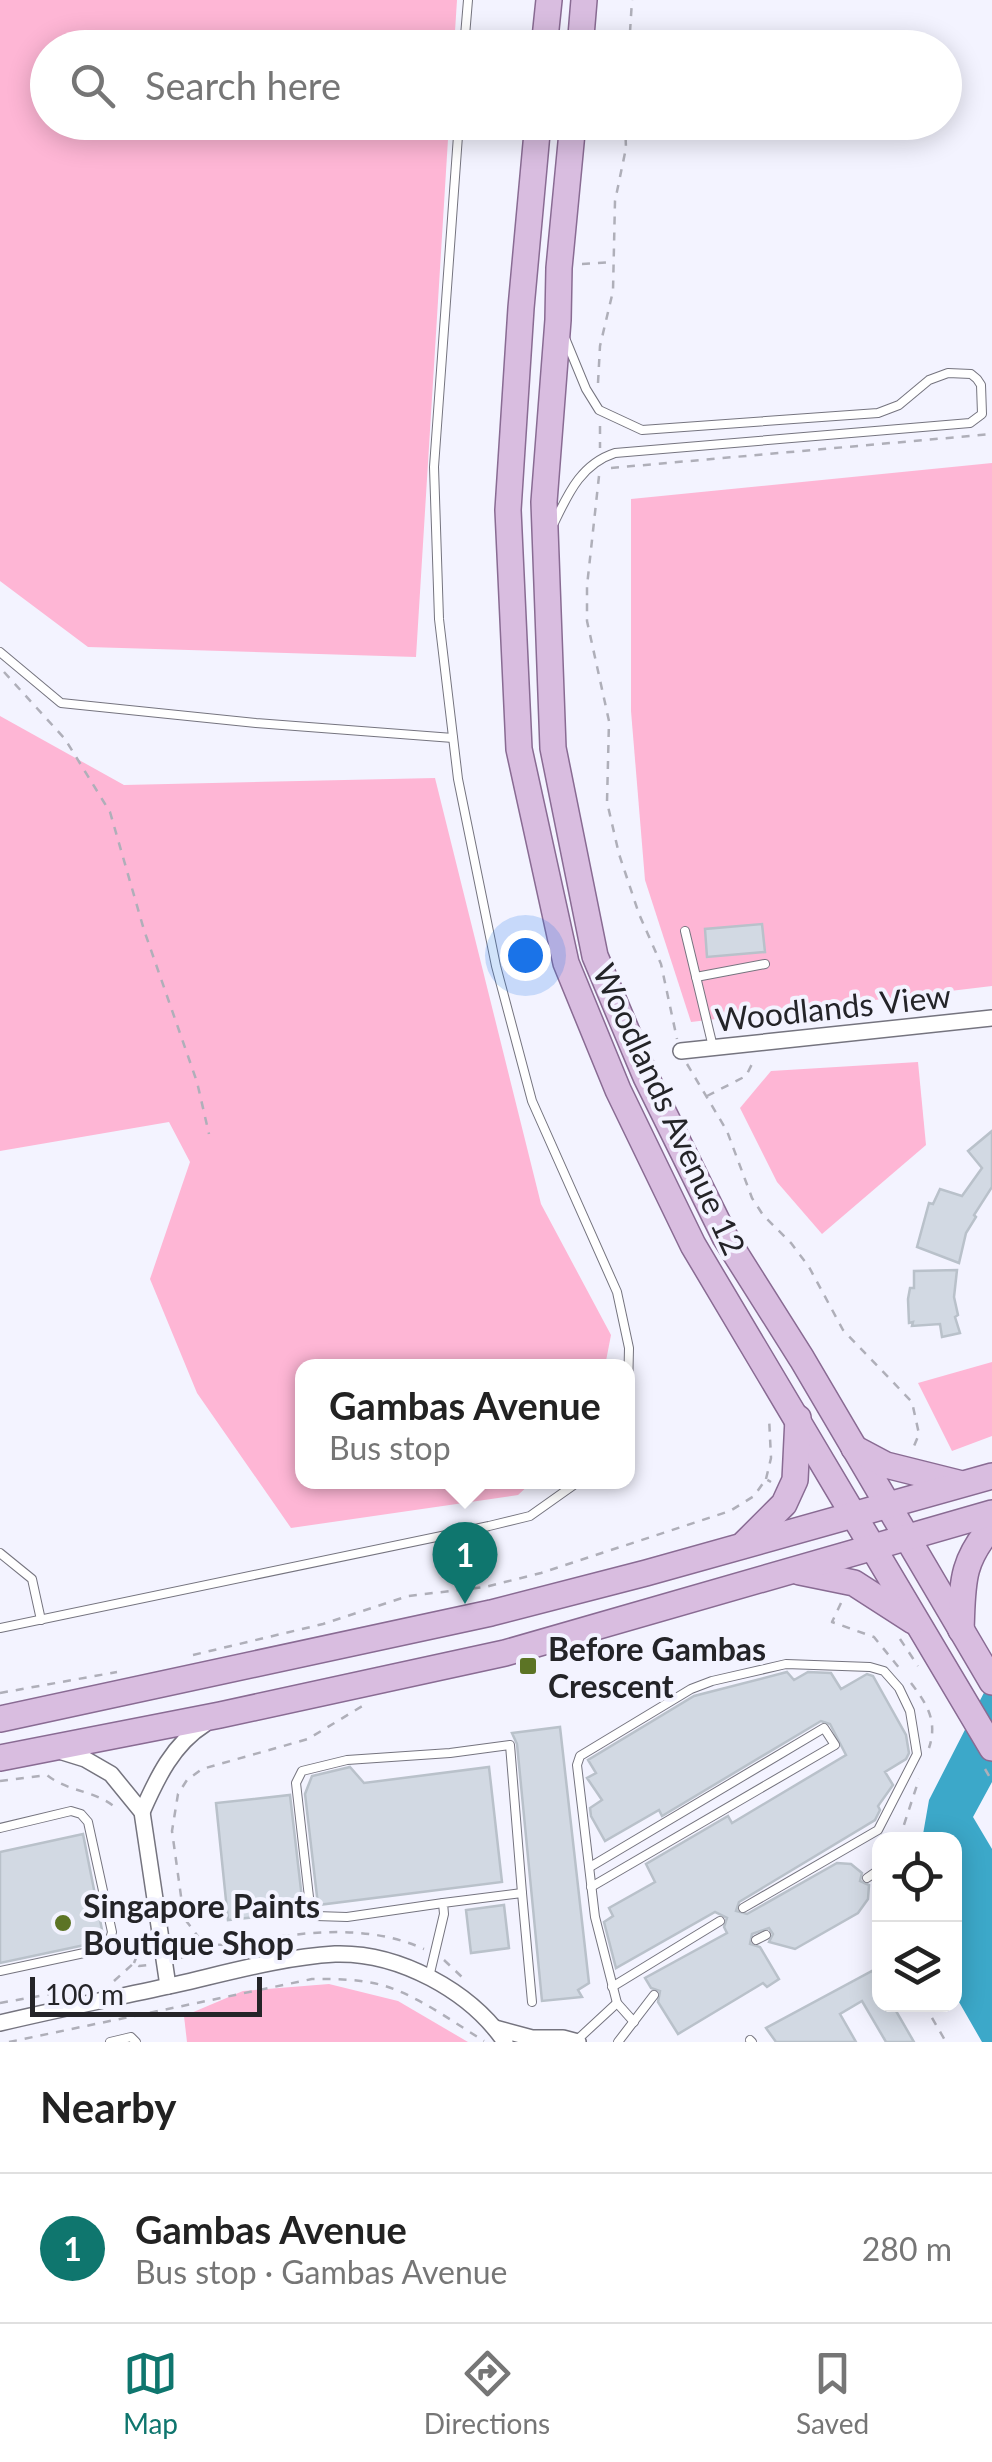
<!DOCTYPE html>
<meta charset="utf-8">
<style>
:root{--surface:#fff;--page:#f2f2f2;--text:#222;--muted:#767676;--line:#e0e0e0;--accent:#0f766e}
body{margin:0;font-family:Lato,sans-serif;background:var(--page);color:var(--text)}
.controls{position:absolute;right:30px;bottom:30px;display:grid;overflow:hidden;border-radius:20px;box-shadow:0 5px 25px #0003}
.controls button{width:90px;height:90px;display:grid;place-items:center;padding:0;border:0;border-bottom:2px solid var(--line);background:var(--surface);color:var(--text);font:50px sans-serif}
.scale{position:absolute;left:30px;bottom:25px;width:232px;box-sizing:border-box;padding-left:10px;border:5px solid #242428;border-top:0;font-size:28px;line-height:35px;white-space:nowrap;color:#242428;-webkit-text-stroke:8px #f3f3ff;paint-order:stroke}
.you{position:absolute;left:525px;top:955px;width:35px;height:35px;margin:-25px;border:8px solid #fff;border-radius:50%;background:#1a73e8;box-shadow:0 0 0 15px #1a73e833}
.badge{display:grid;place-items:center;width:65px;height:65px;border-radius:50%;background:var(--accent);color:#fff;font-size:32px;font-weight:700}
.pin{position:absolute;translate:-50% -82px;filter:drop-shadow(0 2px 5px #0008)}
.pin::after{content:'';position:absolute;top:52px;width:35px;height:30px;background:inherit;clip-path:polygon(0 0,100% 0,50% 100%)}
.popup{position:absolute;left:295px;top:1359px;width:340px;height:130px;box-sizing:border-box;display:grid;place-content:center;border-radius:20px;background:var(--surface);filter:drop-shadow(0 2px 8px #0005);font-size:32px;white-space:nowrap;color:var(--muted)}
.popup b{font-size:38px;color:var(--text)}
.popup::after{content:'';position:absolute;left:50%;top:100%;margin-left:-20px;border:20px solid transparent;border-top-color:var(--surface)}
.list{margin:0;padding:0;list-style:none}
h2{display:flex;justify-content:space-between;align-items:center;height:130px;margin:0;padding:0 40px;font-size:42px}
h2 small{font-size:32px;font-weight:400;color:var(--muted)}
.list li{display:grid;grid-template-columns:65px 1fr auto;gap:30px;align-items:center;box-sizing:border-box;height:150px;padding:0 40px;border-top:2px solid var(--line)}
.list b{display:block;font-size:38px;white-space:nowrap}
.list p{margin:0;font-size:32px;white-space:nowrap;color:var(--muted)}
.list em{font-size:32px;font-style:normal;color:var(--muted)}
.icon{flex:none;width:55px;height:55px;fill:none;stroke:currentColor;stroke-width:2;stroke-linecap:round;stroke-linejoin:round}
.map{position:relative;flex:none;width:992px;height:2042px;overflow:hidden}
.search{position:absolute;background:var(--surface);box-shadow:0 5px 25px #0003;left:30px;right:30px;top:30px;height:110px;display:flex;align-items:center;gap:25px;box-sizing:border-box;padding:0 35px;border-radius:55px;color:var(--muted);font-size:38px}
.sheet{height:280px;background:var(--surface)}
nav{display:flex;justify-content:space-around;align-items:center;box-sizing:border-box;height:140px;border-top:2px solid var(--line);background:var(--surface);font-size:28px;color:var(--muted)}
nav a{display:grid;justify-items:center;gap:5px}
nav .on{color:var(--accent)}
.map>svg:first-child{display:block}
.green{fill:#feb6d5}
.water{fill:#3ca8c9}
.building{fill:#d2d9e3;stroke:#b9c1ca;stroke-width:2.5}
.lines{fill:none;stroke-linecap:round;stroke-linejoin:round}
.lane-casing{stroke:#75747f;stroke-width:10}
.street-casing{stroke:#75747f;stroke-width:18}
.primary-casing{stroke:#896b93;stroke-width:28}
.path{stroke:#afafb9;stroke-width:2.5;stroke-dasharray:8 8;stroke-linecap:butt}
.lane{stroke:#fff;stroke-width:8}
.street{stroke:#fff;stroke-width:15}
.primary{stroke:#d9bde0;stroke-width:25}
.poi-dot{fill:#5c7425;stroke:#f3f3ff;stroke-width:4}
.labels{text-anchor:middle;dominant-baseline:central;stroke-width:8;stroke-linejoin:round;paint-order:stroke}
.street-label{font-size:32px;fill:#242428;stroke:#f3f3ff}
.poi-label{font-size:32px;font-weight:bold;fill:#242428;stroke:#f3f3ff;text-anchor:start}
</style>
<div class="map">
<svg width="992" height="2042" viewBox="0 0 992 2042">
<rect width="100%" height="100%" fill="#f3f3ff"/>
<!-- green -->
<g class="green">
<polygon points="0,0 457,0 454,47 48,48 48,122 449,123 416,657 88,647 0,581"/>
<polygon points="992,463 992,986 691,1022 645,880 631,711 631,499"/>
<polygon points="0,716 124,785 435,778 541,1204 611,1335 605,1366 302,1366 302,1482 532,1482 518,1495 291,1528 197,1393 150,1279 190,1162 169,1122 0,1151"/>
<polygon points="918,1062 926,1145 822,1234 777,1182 740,1108 771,1071"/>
<polygon points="992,1362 992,1436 952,1451 918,1383"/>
<polygon points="329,1984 398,2001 468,2042 187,2042 184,2016 243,1991"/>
</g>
<!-- water -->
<polygon class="water" points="992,1677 992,1782 973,1817 992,1849 992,2042 982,2042 955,1995 954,1840 922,1840 929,1800"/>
<!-- building -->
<g class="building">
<polygon points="762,924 765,952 707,957 705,929"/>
<polygon points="992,1131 992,1187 974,1215 976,1217 966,1233 959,1263 917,1247 929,1203 933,1204 940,1189 962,1196 982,1168 968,1151"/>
<polygon points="957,1270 954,1297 958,1315 955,1317 960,1333 942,1337 940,1324 912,1326 913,1322 909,1323 908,1299 910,1288 914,1288 914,1271"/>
<polygon points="787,1672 794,1680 808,1672 831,1673 841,1689 867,1674 873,1676 906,1735 909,1753 906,1759 885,1772 893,1785 878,1806 880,1810 875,1820 739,1902 736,1911 747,1914 837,1863 851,1864 862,1873 860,1881 869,1885 868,1899 858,1913 795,1949 769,1942 773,1934 769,1928 752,1934 750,1944 760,1947 779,1979 767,1987 763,1983 678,2034 658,2002 660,1991 651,1988 645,1978 727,1933 724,1927 727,1918 715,1912 616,1968 604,1922 613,1916 609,1908 655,1882 646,1864 728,1816 732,1823 846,1755 830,1724 821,1721 662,1816 659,1810 605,1841 591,1816 590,1808 602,1800 587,1778 596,1773 588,1760 694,1696"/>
<polygon points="560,1727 589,1983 578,1990 582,1997 542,2001 517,1744 512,1733"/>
<polygon points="350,1767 364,1783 489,1767 502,1882 318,1905 305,1794 312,1776"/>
<polygon points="290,1795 303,1907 300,1912 228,1920 216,1803"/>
<polygon points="83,1834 103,1935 94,1943 0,1963 0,1852"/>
<polygon points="504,1905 509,1948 471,1953 466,1910"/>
<polygon points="872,1971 880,1984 880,2004 892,2004 914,2042 886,2042 862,2001 840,2014 856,2042 776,2042 766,2028"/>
</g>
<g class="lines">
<!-- lane casing -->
<g class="lane-casing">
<g id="lane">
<polyline points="464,48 468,0"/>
<polyline points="459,122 434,467 439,619 458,779 496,966 532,1101 617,1292 629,1348 628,1392"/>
<path d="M554,523C568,494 581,464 615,453L970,423L982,414L981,385L977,379L971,374L948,373L929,380L899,405L878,413L642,430L599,410L586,389L565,338"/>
<polyline points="0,652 61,703 256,723 453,738"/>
<polyline points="685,931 713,1047"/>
<polyline points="696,977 765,964"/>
<polyline points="0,1553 32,1579 41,1620"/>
<polyline points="0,1628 489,1526 530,1516 578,1482"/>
<polyline points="0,1828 71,1811 81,1814 88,1822 112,1932 110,1939 98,1950 0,1971"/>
<polyline points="590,1867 824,1728 835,1745 591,1887"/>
<polyline points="867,1878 880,1869"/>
<polyline points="443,1903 347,1917 316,1916 310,1906 296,1783 302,1771 347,1760 450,1753 510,1745 522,1893"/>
<polyline points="756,1940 766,1935"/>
<polyline points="429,1977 444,1914 443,1903 522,1893 532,2002"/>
<polyline points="612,1987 720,1921"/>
<polyline points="634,2022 617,2003 595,1917 577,1765 580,1756 691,1689 712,1681 786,1664 870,1667 884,1671 899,1688 910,1711 917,1754 878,1830 743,1908"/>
<polyline points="577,2040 617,2003"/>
<polyline points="750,2040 752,2042"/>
<polyline points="110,2042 131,2037 136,2042"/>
<polyline points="618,2042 654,1995"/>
</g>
</g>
<!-- street casing -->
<g class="street-casing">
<g id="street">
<polyline points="681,1051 992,1018"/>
<polyline points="56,1750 85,1759 111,1774 142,1812 168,1986"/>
<path d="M142,1812C157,1778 173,1744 205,1724"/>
<path d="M0,2023C59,2009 119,1997 178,1984C230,1972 283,1957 335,1954C399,1952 470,1991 505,2042"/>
<polyline points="495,2028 532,2038 563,2038 578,2042"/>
</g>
</g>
<!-- primary casing -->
<g class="primary-casing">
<g id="primary">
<polyline points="544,48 549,0"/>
<polyline points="580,48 584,0"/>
<polyline points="538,122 521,308 508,510 519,749 566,963 618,1090 693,1245 992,1748"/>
<polyline points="573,122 559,268 558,320 544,502 553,748 595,956 646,1077 725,1237 802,1359 992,1682"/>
<polyline points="854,1448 886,1465 958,1483"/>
<polyline points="745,1543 784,1504 795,1480 798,1418"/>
<polyline points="800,1572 854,1583 913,1621"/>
<path d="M961,1630C963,1584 960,1563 992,1526"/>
<polyline points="0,1719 491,1613 646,1573 992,1476"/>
<polyline points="0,1758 220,1715 505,1653 992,1513"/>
</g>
</g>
<!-- path -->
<g class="path">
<polyline points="629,48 632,0"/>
<polyline points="582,264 614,262"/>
<polyline points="598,383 600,346 613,291 615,201 626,148 625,122"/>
<polyline points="600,426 600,448"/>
<polyline points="611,468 992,434"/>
<polyline points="599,476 587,586 587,621 609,721 607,802 619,854 639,914 661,964 677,1039"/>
<polyline points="4,672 65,739 110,812 144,930 197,1082 209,1134"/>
<polyline points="687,1064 727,1131 752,1198 763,1215 791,1243 809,1267 843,1330 912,1402 919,1434 912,1451"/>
<polyline points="707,1096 746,1076 754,1060"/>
<polyline points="766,1479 771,1458 769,1417"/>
<polyline points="841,1603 832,1622 874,1637 900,1669"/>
<polyline points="900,1639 918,1666"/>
<polyline points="193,1655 323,1624 408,1596 485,1587 541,1573 730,1511 754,1496 766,1479 771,1482"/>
<path d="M911,1683C927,1704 938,1721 929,1748"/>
<polyline points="0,1693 117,1672"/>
<polyline points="985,1769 992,1781"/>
<path d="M0,1781L47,1775C69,1793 98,1790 118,1810"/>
<polyline points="899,1840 919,1779"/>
<polyline points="200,1939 184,1918 172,1831 178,1794 187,1780 202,1769 308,1739 364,1705"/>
<path d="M180,1958L187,1956L200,1939L210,1944L223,1945C290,1935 359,1920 424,1949"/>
<polyline points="444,1960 463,1978"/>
<polyline points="134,1963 144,1938"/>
<polyline points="114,1981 134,1963 139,1966 148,1965"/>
<polyline points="0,2003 62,1992"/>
<polyline points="924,2004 946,2042"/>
<path d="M9,2042L312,1979C337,1979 362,1979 385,1986C420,1997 453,2022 484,2041"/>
</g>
<!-- lane -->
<use href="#lane" class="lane"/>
<!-- street -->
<use href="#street" class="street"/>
<!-- primary -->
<use href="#primary" class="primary"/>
</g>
<!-- markers -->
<g class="poi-dot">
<rect x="518" y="1656" width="20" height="20" rx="5"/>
<circle cx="63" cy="1923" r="10"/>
</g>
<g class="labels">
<!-- street labels -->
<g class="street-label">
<text transform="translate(833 1007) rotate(-6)">Woodlands View</text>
<text transform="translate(670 1109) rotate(65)">Woodlands Avenue 12</text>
</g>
<!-- poi labels -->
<g class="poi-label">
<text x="548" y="1648">Before Gambas<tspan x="548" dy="37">Crescent</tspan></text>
<text x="83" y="1905">Singapore Paints<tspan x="83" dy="37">Boutique Shop</tspan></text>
</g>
</g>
</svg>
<div class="controls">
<button><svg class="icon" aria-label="locate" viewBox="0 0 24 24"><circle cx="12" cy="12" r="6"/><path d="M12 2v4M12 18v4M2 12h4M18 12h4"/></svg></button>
<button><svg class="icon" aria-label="layers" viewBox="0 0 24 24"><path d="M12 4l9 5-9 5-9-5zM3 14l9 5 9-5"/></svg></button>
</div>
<div class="scale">100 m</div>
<div class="you"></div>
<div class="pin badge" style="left:465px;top:1604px">1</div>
<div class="popup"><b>Gambas Avenue</b>Bus stop</div>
<div class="search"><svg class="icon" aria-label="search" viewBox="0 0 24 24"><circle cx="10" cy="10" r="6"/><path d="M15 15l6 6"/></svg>Search here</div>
</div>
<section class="sheet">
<h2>Nearby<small></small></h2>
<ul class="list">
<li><span class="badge">1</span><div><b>Gambas Avenue</b><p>Bus stop · Gambas Avenue</p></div><em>280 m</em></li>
</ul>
</section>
<nav>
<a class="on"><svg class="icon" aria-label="map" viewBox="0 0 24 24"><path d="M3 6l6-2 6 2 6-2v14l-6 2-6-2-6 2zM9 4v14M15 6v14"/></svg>Map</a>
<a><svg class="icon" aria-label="directions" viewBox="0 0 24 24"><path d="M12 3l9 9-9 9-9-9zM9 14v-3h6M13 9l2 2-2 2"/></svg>Directions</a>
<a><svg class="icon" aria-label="saved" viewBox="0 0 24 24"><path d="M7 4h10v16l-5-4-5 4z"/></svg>Saved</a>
</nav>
